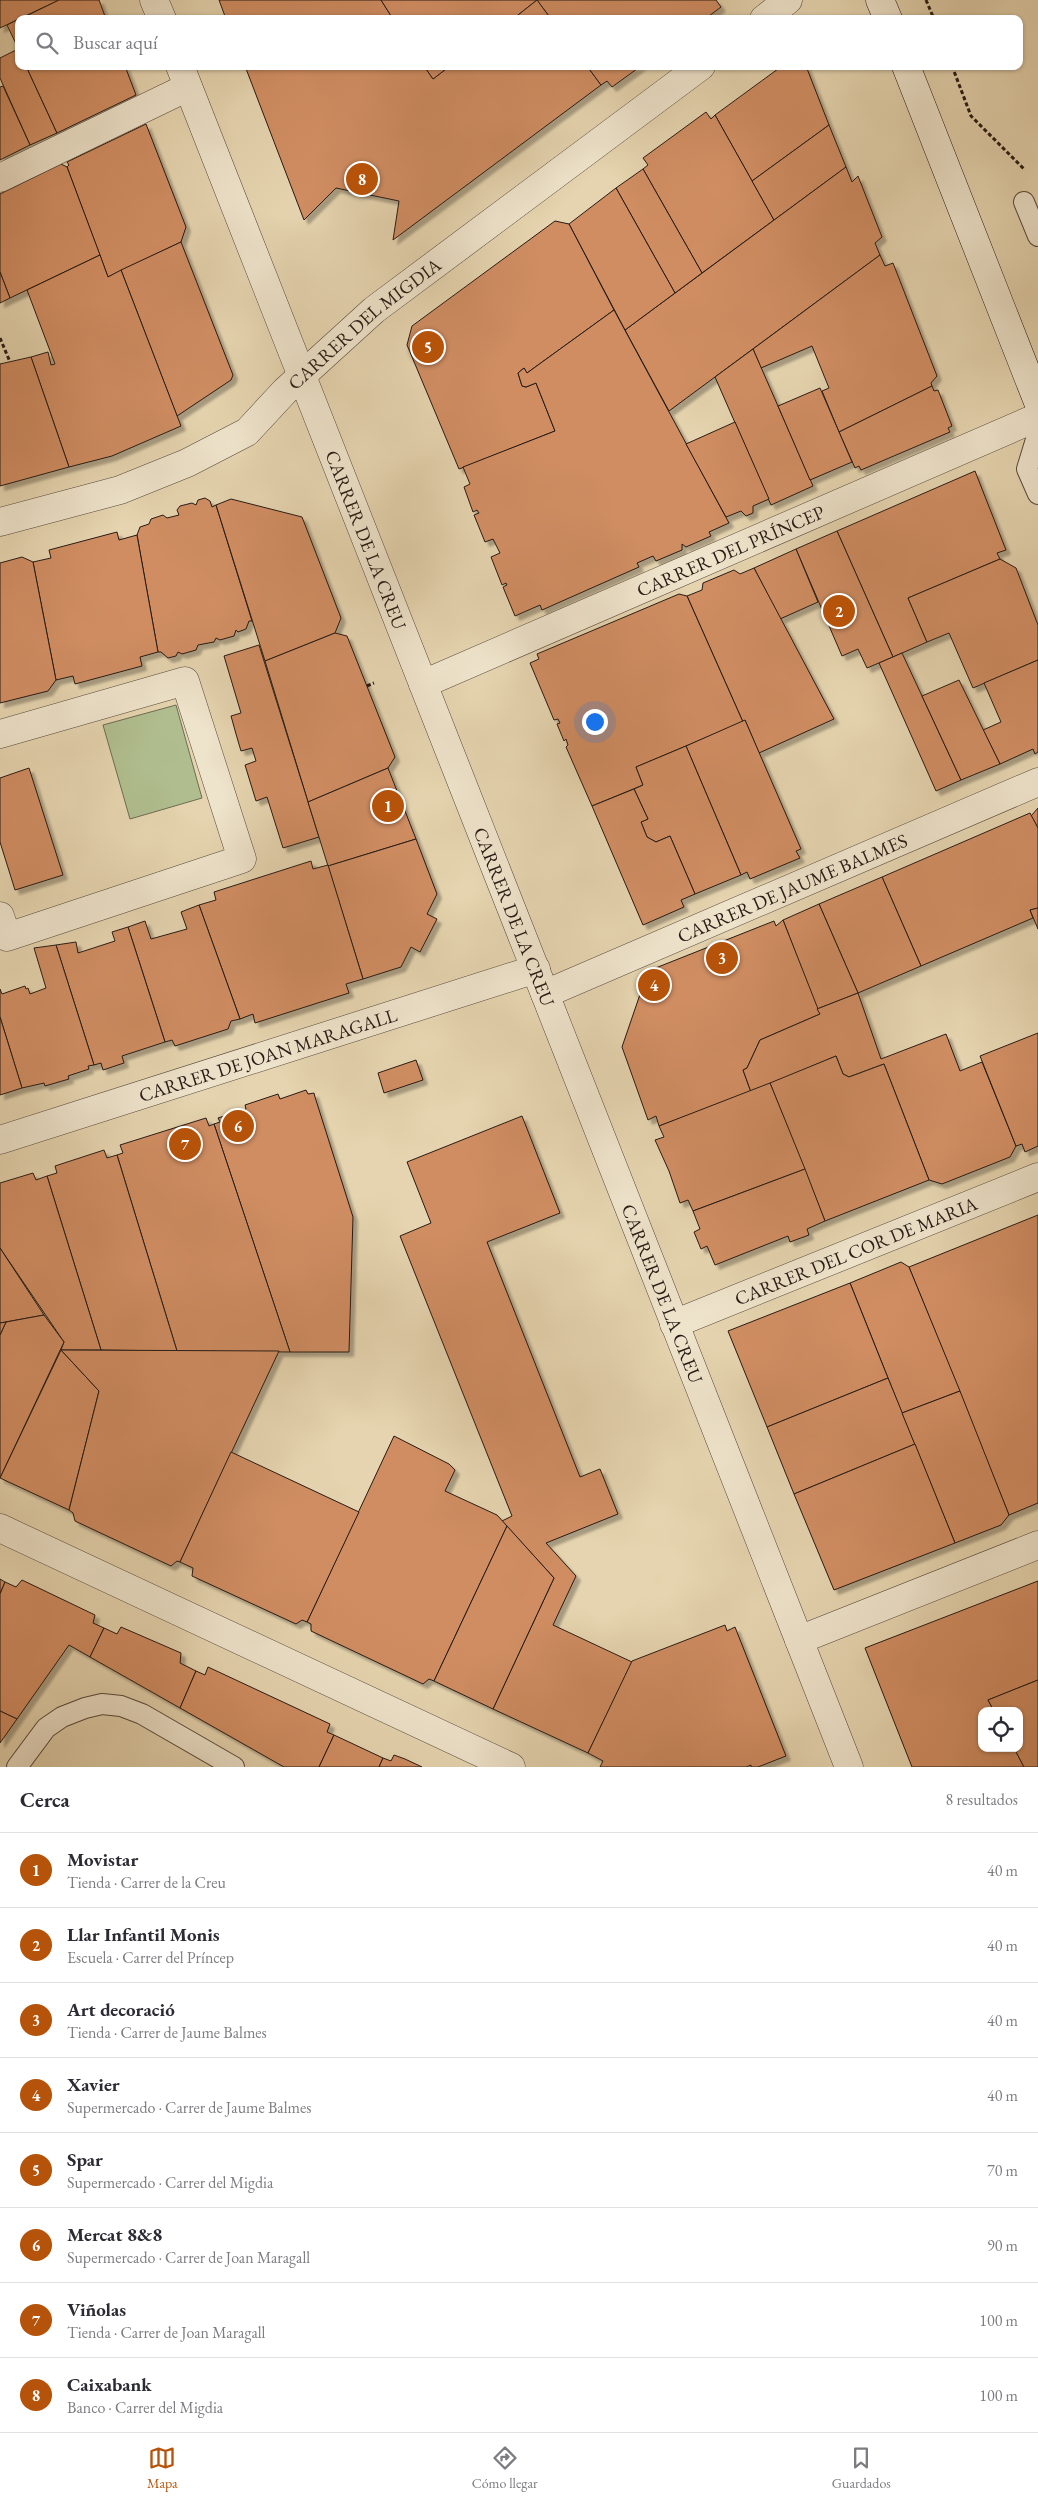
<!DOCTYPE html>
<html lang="es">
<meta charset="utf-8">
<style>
:root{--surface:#fff;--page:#f2f2f3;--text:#2b2b33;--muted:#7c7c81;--line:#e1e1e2;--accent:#b45309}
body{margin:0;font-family:"EB Garamond",serif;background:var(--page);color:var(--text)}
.controls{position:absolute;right:15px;bottom:15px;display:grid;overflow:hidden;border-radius:10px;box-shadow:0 1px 4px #0004}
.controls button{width:45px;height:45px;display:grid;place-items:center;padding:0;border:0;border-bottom:1px solid var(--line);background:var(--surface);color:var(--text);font:25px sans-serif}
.you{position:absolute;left:594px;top:721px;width:18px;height:18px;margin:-12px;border:4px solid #fff;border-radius:50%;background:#1a73e8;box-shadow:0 0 0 8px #1a73e833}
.badge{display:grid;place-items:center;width:32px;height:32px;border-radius:50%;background:var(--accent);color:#fff;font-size:16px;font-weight:700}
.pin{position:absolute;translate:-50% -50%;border:2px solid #fff;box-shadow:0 1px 5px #0006}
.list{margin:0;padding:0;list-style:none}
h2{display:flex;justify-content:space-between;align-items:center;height:65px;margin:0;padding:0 20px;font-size:21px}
h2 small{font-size:16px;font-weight:400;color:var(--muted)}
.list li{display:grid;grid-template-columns:32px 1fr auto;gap:15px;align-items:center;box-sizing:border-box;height:75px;padding:0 20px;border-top:1px solid var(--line)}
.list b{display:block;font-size:19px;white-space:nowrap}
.list p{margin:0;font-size:16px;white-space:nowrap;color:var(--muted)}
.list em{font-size:16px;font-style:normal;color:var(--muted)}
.icon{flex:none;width:28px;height:28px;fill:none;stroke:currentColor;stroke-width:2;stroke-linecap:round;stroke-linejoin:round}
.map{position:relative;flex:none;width:1038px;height:1767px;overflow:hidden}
.search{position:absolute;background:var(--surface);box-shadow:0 1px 4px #0004;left:15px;right:15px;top:15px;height:55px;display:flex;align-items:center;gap:12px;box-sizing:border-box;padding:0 18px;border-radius:10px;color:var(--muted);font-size:19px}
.sheet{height:665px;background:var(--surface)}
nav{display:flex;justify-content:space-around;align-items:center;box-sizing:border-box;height:70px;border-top:1px solid var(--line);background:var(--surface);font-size:14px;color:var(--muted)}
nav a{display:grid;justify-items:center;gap:2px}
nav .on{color:var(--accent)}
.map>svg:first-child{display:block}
.green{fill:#b0be8f;stroke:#6c6c52}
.building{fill:#d08d62;stroke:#271a15;filter:url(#shadow)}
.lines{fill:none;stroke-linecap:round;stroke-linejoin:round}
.lane-casing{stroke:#56483c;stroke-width:22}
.street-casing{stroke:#56483c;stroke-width:29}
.secondary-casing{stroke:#271a15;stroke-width:29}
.path{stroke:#271a15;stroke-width:3;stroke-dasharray:4 2.5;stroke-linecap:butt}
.lane{stroke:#eee3cb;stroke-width:20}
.street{stroke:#eee3cb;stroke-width:28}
.secondary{stroke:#eee3cb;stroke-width:28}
.labels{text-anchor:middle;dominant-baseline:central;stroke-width:4.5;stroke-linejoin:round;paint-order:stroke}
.street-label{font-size:19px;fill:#271a15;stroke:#eee3cb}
</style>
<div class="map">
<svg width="1038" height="1767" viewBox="0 0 1038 1767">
<defs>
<filter id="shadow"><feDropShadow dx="4.5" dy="4.5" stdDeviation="1" flood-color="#0004"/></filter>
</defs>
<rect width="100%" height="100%" fill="#e5d4af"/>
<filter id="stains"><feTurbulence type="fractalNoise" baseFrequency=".004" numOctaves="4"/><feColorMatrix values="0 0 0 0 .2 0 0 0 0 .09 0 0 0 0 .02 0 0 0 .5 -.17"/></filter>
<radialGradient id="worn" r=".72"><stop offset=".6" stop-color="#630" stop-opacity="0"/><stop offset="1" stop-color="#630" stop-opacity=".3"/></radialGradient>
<!-- green -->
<polygon class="green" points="176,705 202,798 130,819 103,725"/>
<!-- building -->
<g class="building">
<polygon points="0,0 59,0 0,28"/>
<polygon points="59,0 99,0 106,19 20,19"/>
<polygon points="219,0 381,0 393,19 226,19"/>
<polygon points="381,0 716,0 721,7 705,19 551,19 537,0 513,19 393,19"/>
<polygon points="537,0 551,19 513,19"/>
<polygon points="19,19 19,50 7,25"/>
<polygon points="18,49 19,66 26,66 57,133 30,145 0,78 0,58"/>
<polygon points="26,66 125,66 136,95 57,133"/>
<polygon points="245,66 424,66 433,79 450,66 587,66 601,85 393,240 399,201 336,188 304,220"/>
<polygon points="424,66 450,66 433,79"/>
<polygon points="587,66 641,66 612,87 607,81 601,85"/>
<polygon points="782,66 806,66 829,125 752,181 715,115"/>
<polygon points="3,86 30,145 0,160 0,87"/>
<polygon points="706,112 711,119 715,115 774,220 702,273 643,169 648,165 643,158"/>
<polygon points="146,124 186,227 181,242 108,277 67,167 69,165 67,162"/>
<polygon points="829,125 846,167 774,220 752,181"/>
<polygon points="61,164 67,167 100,255 10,298 0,272 0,194"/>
<polygon points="846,167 852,182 858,176 882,237 875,243 880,255 669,411 625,330"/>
<polygon points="643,169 702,273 675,293 616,188"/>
<polygon points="616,188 675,293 625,330 569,224"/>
<polygon points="555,221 569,224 614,310 527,373 524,368 518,373 522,386 526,387 536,383 555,431 459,469 407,345 412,326"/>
<polygon points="181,242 233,375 231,380 177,416 121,270"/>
<polygon points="100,255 108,277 121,270 181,426 112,456 69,467 31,357 48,352 51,365 55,364 27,290"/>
<polygon points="880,255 885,266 893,263 937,376 931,383 932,386 839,432 822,391 829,388 812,346 761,368 753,349"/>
<polygon points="0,272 10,298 0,303"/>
<polygon points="614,310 729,523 709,532 711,536 686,547 682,544 682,550 656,561 653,556 637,563 639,567 542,610 540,605 515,616 503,587 507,585 506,583 502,585 491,557 500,553 493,539 485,542 474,515 479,513 477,510 473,512 464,487 470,484 463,467 555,431 536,383 526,387 522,386 518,373 524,368 527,373"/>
<polygon points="753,349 813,486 771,505 715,377"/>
<polygon points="31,357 69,467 0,486 0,364"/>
<polygon points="932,386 934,391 938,390 952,426 948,428 950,432 861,470 859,466 855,468 839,432"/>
<polygon points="820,388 852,462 810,480 778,406"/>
<polygon points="735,422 769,499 753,506 753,513 746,516 741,511 726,517 686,444"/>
<polygon points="975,471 1006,550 997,553 1000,559 908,598 927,642 893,657 837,531"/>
<polygon points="205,498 210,501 212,507 216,505 252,621 249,621 246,629 238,632 236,630 234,636 220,640 216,638 214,642 198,645 196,650 182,654 178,652 176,656 168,658 161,652 158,652 137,535 140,527 149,524 151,519 163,515 167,518 179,515 177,510 180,506 192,503 196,505 198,500"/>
<polygon points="231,499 302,517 341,618 335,633 265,661 216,505"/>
<polygon points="837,531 893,657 867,668 858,649 842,656 796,549"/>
<polygon points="117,532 119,540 137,535 158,652 140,657 142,666 75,684 73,676 56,680 33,562 51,558 49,550"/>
<polygon points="796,549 818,602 780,619 754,568"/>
<polygon points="22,557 33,562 56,680 48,691 0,703 0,563"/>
<polygon points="1000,559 1016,568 1038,625 1038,660 973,688 949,633 927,642 908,598"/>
<polygon points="754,568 834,719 759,753 745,720 743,722 687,596 702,590 703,583 734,570 740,574"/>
<polygon points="679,594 687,596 743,722 636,767 643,785 592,806 566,747 568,745 566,739 564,741 557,724 560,723 558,719 554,720 530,663 539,659 537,654"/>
<polygon points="335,633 347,636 395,757 388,768 308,802 265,661"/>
<polygon points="259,645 319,837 283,848 267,797 256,801 245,765 256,761 252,748 241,751 236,734 231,716 241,713 224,656"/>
<polygon points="902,653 961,780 936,791 879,663"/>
<polygon points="1038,660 1038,752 1035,754 1033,749 1000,764 983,730 1001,722 984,683"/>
<polygon points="959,680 1000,764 961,780 922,696"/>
<polygon points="745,720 801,849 796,851 800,858 750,879 747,872 741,875 686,746"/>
<polygon points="686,746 741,875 695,894 670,836 656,842 647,837 641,822 648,819 634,789 643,785 636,767"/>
<polygon points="29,768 63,875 15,890 0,842 0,778"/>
<polygon points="388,768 416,839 328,866 308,802"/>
<polygon points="634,789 648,819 641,822 647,837 656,842 670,836 695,894 681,900 684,907 643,925 592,806"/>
<polygon points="1038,808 1038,828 1031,816"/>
<polygon points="1030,813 1038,828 1038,908 1030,910 1033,918 921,966 882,877"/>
<polygon points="416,839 437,894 427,914 437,919 420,952 411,947 401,967 363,979 328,866"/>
<polygon points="311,861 313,869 328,865 363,979 346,984 349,993 255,1023 253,1014 240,1019 199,905 216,900 214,892"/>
<polygon points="882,877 921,966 858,993 819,904"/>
<polygon points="819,904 858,993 817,1009 783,920"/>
<polygon points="199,905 240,1019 231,1021 228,1029 175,1046 172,1040 165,1042 128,927 145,921 151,939 187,929 181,912"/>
<polygon points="1038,908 1038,929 1030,910"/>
<polygon points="783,920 820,1014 760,1040 747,1068 743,1070 751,1092 659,1126 656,1116 648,1120 622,1047 648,971 774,921 776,926"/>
<polygon points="128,927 165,1042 122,1056 124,1063 103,1070 101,1063 94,1065 56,945 76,942 78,953 115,941 112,932"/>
<polygon points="56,945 94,1065 88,1066 89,1069 68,1076 69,1079 45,1086 44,1083 22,1088 0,1017 0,989 2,994 25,986 26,989 28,988 30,994 46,988 34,948"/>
<polygon points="858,993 881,1059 946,1034 960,1071 982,1062 1016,1146 1010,1157 942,1184 929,1180 884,1064 849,1077 843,1074 836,1056 751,1092 743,1070 747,1068 760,1040 820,1014 817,1009"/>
<polygon points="0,1017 22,1088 0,1095"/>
<polygon points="1038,1033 1038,1146 1025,1152 1022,1144 1016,1146 980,1056"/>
<polygon points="836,1056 843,1074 849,1077 884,1064 929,1180 825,1221 770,1083"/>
<polygon points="416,1060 423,1080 384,1093 378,1073"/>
<polygon points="770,1083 805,1169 693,1211 688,1200 680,1203 669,1171 655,1140 664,1137 659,1126"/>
<polygon points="306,1090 308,1094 314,1093 315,1097 353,1217 349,1352 290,1352 214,1124 220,1122 218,1118 246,1109 245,1105 278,1094 280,1099"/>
<polygon points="522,1116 560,1213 487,1242 580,1477 600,1469 618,1514 546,1543 576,1576 553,1625 632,1662 588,1753 493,1709 554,1578 502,1521 512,1516 400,1236 431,1223 407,1162"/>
<polygon points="206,1118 209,1126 214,1124 290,1352 177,1351 117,1155 123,1153 120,1145"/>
<polygon points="104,1150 107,1158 117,1155 177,1351 101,1350 47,1176 57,1173 55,1166"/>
<polygon points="805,1169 825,1221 807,1229 809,1235 790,1242 788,1236 715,1265 707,1246 701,1249 694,1232 700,1229 693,1211"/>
<polygon points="33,1173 36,1180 47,1176 101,1350 61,1350 64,1342 0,1248 0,1183"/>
<polygon points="1038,1215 1038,1503 1009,1515 909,1267"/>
<polygon points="0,1248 44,1315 0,1323"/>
<polygon points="901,1262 909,1267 960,1391 902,1413 850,1283"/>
<polygon points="850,1283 888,1378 767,1427 728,1331"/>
<polygon points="44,1315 64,1342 0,1478 0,1335 6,1322"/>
<polygon points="6,1322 0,1335 0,1323"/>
<polygon points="61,1350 99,1391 69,1510 0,1478"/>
<polygon points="61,1350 279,1351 180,1562 177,1561 171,1566 75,1521 73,1513 69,1510 99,1391"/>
<polygon points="888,1378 915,1444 794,1494 767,1427"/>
<polygon points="960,1391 1009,1515 1001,1525 955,1543 902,1413"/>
<polygon points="394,1436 449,1464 455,1470 445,1491 497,1515 507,1526 434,1681 429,1679 423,1684 311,1631 311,1624 307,1622"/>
<polygon points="915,1444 955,1543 834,1590 794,1494"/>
<polygon points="231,1452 359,1512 307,1622 302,1620 296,1624 192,1576 193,1568 180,1562"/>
<polygon points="507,1526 554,1578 493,1709 434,1681"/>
<polygon points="0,1579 5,1582 0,1594"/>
<polygon points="22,1580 95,1615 93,1623 104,1628 90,1657 69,1645 17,1719 0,1711 0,1594 5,1582 16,1587"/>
<polygon points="1038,1581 1038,1680 988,1700 994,1711 982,1711 982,1748 1014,1748 1024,1767 912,1767 865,1648"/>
<polygon points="725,1625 727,1631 735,1627 786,1756 758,1767 751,1767 751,1765 746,1767 600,1767 603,1761 588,1753 632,1661"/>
<polygon points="121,1627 181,1653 180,1663 196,1671 180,1708 90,1657 104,1628 117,1634"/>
<polygon points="208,1667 330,1724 327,1732 334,1735 319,1767 284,1767 180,1708 196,1671 205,1675"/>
<polygon points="1038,1680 1038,1767 1024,1767 1014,1748 1019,1748 1019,1711 994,1711 988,1700"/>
<polygon points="0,1711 17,1719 0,1743"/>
<polygon points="334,1735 383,1758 379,1767 319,1767"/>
<polygon points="394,1755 405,1759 422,1767 379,1767 383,1758 391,1761"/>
</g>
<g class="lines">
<!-- lane casing -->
<g class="lane-casing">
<g id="lane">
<polyline points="1024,202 1038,236"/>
<polyline points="1038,433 1027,469 1038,494"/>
<polyline points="17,1767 46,1728 62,1717 85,1708 102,1704 121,1706 142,1714 234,1767"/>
</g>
</g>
<!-- street casing -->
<g class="street-casing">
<g id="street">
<polyline points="154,0 162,19"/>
<polyline points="764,19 788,0"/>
<path id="s1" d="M180,66L849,1767"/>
<polyline points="0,178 188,87"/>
<path id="s2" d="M0,522L120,490L187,463L247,432L285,391L374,310L701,66"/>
<path id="s3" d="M423,684L1038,417"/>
<polyline points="0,734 185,681 242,859 7,937 0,916"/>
<path id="s4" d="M545,994L1038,782"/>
<path id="s5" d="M0,1140L536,969"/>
<path id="s6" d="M674,1324L1038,1177"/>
<polyline points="0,1528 511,1767"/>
<polyline points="799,1640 1038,1545"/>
</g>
</g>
<!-- secondary casing -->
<g class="secondary-casing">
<g id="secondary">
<polyline points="880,0 888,19"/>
<polyline points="906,66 1038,402"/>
</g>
</g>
<!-- path -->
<g class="path">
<polyline points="926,0 934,19"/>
<polyline points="952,66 971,116 1025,170"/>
<polyline points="0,338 10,362"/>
<polyline points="367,686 374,683"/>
</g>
<!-- lane -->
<use href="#lane" class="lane"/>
<!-- street -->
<use href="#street" class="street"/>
<!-- secondary -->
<use href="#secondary" class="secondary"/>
</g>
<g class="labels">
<!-- street labels -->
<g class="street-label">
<text stroke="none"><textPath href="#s2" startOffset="424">CARRER DEL MIGDIA</textPath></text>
<text stroke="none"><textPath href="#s1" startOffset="509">CARRER DE LA CREU</textPath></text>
<text stroke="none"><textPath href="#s3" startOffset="335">CARRER DEL PRÍNCEP</textPath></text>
<text stroke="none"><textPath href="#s4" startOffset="269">CARRER DE JAUME BALMES</textPath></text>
<text stroke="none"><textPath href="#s1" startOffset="914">CARRER DE LA CREU</textPath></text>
<text stroke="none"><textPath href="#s5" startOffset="281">CARRER DE JOAN MARAGALL</textPath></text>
<text stroke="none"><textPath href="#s6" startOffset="196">CARRER DEL COR DE MARIA</textPath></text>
<text stroke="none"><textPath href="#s1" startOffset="1319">CARRER DE LA CREU</textPath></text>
</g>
</g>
<rect width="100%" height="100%" filter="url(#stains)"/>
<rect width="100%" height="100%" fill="url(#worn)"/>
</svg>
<div class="controls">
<button><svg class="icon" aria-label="locate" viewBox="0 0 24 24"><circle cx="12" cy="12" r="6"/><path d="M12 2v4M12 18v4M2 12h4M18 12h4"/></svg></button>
</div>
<div class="you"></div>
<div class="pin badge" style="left:388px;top:806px">1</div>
<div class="pin badge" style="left:839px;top:611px">2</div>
<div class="pin badge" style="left:722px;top:958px">3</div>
<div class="pin badge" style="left:654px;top:985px">4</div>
<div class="pin badge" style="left:428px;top:347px">5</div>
<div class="pin badge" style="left:238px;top:1126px">6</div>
<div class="pin badge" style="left:185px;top:1144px">7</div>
<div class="pin badge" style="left:362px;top:179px">8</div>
<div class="search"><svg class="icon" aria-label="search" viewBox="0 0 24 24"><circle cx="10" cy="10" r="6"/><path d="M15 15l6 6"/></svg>Buscar aquí</div>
</div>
<section class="sheet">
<h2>Cerca<small>8 resultados</small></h2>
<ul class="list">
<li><span class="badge">1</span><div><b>Movistar</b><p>Tienda · Carrer de la Creu</p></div><em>40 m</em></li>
<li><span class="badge">2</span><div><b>Llar Infantil Monis</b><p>Escuela · Carrer del Príncep</p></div><em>40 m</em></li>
<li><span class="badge">3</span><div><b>Art decoració</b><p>Tienda · Carrer de Jaume Balmes</p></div><em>40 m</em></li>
<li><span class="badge">4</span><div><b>Xavier</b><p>Supermercado · Carrer de Jaume Balmes</p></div><em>40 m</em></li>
<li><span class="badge">5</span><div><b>Spar</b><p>Supermercado · Carrer del Migdia</p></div><em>70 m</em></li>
<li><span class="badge">6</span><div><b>Mercat 8&amp;8</b><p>Supermercado · Carrer de Joan Maragall</p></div><em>90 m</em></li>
<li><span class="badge">7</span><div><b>Viñolas</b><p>Tienda · Carrer de Joan Maragall</p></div><em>100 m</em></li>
<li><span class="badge">8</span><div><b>Caixabank</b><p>Banco · Carrer del Migdia</p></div><em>100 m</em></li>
</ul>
</section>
<nav>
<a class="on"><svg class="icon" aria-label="map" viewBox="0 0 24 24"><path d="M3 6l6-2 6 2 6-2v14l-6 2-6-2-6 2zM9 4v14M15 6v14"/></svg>Mapa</a>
<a><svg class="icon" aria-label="directions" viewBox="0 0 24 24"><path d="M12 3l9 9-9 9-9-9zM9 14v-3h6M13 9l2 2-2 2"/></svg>Cómo llegar</a>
<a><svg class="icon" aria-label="saved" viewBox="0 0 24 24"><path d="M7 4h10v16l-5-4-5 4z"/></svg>Guardados</a>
</nav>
